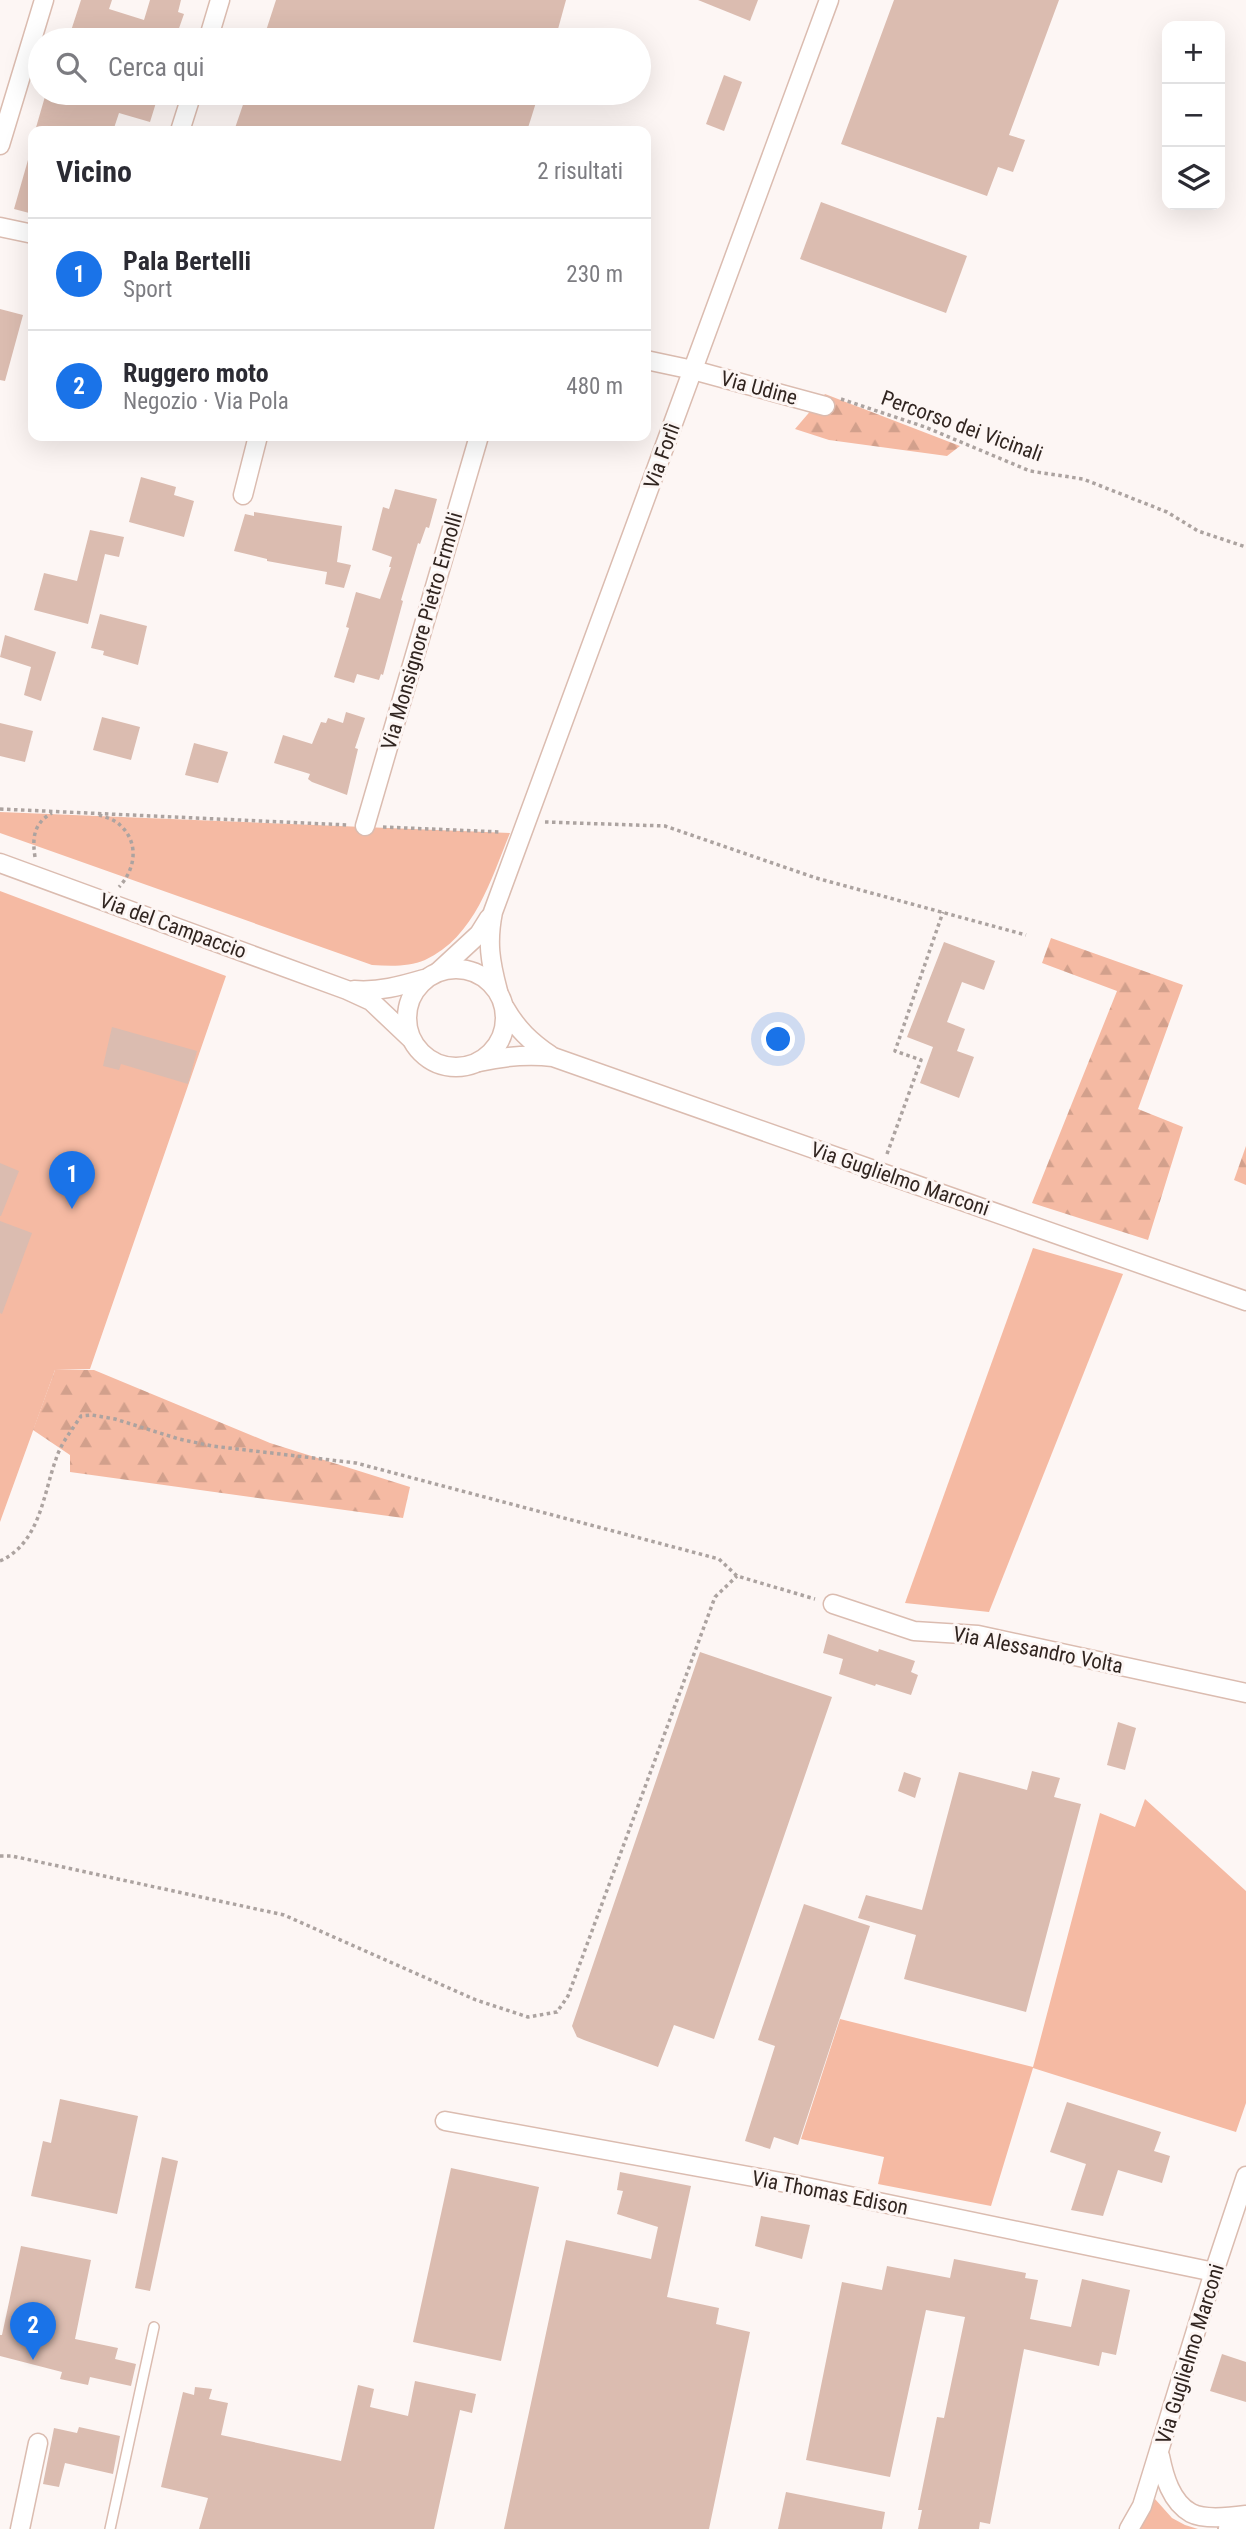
<!DOCTYPE html>
<html lang="it">
<meta charset="utf-8">
<style>
:root{--surface:#fff;--page:#f2f2f3;--text:#2b2b33;--muted:#7c7c81;--line:#e1e1e2;--accent:#1a73e8}
body{margin:0;font-family:"Roboto Condensed",sans-serif;background:var(--page);color:var(--text)}
.controls{position:absolute;right:21px;top:21px;display:grid;overflow:hidden;border-radius:14px;box-shadow:0 7px 28px #0002}
.controls button{width:63px;height:63px;display:grid;place-items:center;padding:0;border:0;border-bottom:2px solid var(--line);background:var(--surface);color:var(--text);font:35px sans-serif}
.you{position:absolute;left:779px;top:1040px;width:24px;height:24px;margin:-18px;border:5px solid #fff;border-radius:50%;background:#1a73e8;box-shadow:0 0 0 10px #1a73e833}
.badge{display:grid;place-items:center;width:46px;height:46px;border-radius:50%;background:var(--accent);color:#fff;font-size:23px;font-weight:700}
.pin{position:absolute;translate:-50% -58px;filter:drop-shadow(0 2px 4px #0008)}
.pin::after{content:'';position:absolute;top:37px;width:24px;height:21px;background:inherit;clip-path:polygon(0 0,100% 0,50% 100%)}
.list{margin:0;padding:0;list-style:none}
h2{display:flex;justify-content:space-between;align-items:center;height:91px;margin:0;padding:0 28px;font-size:30px}
h2 small{font-size:23px;font-weight:400;color:var(--muted)}
.list li{display:grid;grid-template-columns:46px 1fr auto;gap:21px;align-items:center;box-sizing:border-box;height:112px;padding:0 28px;border-top:2px solid var(--line)}
.list b{display:block;font-size:26px;white-space:nowrap}
.list p{margin:0;font-size:23px;white-space:nowrap;color:var(--muted)}
.list em{font-size:23px;font-style:normal;color:var(--muted)}
.icon{flex:none;width:38px;height:38px;fill:none;stroke:currentColor;stroke-width:2;stroke-linecap:round;stroke-linejoin:round}
.map{position:relative;flex:none;width:1246px;height:2529px;overflow:hidden}
.search{position:absolute;background:var(--surface);box-shadow:0 7px 28px #0002;left:28px;top:28px;width:623px;height:77px;display:flex;align-items:center;gap:18px;box-sizing:border-box;padding:0 24px;border-radius:38px;color:var(--muted);font-size:26px}
.panel{position:absolute;background:var(--surface);box-shadow:0 7px 28px #0002;left:28px;top:126px;width:623px;height:315px;border-radius:14px}
.map>svg:first-child{display:block}
.grass{fill:#f5baa3}
.forest{fill:url(#forest-firs)}
.building{fill:#dbbcb0}
.lines{fill:none;stroke-linecap:round;stroke-linejoin:round}
.lane-casing{stroke:#dbbcb0;stroke-width:12}
.street-casing{stroke:#dbbcb0;stroke-width:21}
.primary-casing{stroke:#dbbcb0;stroke-width:32}
.path{stroke:#aca3a0;stroke-width:3.5;stroke-dasharray:3.5 3.5;stroke-linecap:butt}
.lane{stroke:#fff;stroke-width:9}
.street{stroke:#fff;stroke-width:18}
.primary{stroke:#fff;stroke-width:28}
.labels{text-anchor:middle;dominant-baseline:central;stroke-width:6;stroke-linejoin:round;paint-order:stroke}
.street-label{font-size:21px;fill:#312520;stroke:#fdf6f4}
</style>
<div class="map">
<svg width="1246" height="2529" viewBox="0 0 1246 2529">
<defs>
<pattern id="forest-firs" width="22" height="20" patternUnits="userSpaceOnUse" patternTransform="scale(1.75)"><rect width="22" height="20" fill="#f5baa3"/><path d="M5 1l3.5 6h-7zM16 11l3.5 6h-7z" fill="#d2a08c"/></pattern>
</defs>
<rect width="100%" height="100%" fill="#fdf6f4"/>
<!-- grass -->
<g class="grass">
<path d="M0,812L510,833C491,879 475,937 425,960C409,967 390,966 372,965L0,833Z"/>
<polygon points="0,891 226,976 90,1369 55,1370 0,1522"/>
<polygon points="1033,1248 1123,1274 989,1612 905,1603"/>
<polygon points="1145,1799 1246,1891 1246,2103 1236,2132 1033,2068 991,2206 878,2184 884,2157 801,2139 840,2019 1033,2067 1100,1813 1135,1827"/>
<polygon points="1155,2499 1172,2518 1185,2525 1198,2529 1139,2529"/>
</g>
<!-- forest -->
<g class="forest">
<polygon points="825,394 960,446 947,456 829,440 795,429"/>
<polygon points="1051,938 1183,985 1138,1109 1183,1127 1148,1240 1032,1203 1117,991 1042,963"/>
<polygon points="1246,1146 1246,1185 1234,1180"/>
<polygon points="55,1370 94,1370 270,1443 410,1487 403,1518 70,1472 70,1455 33,1430"/>
</g>
<!-- building -->
<g class="building">
<polygon points="81,0 112,0 109,9 144,20 150,0 181,0 178,12 184,14 177,34 165,30 164,40 68,40"/>
<polygon points="276,0 566,0 555,40 263,40"/>
<polygon points="698,0 758,0 750,21"/>
<polygon points="894,0 1059,0 1009,135 1025,140 1013,172 998,167 987,196 841,144"/>
<polygon points="724,75 742,82 724,131 706,124"/>
<polygon points="46,93 159,93 150,122 119,113 113,131 35,131"/>
<polygon points="247,93 539,93 527,131 234,131"/>
<polygon points="28,160 33,161 33,214 14,209"/>
<polygon points="821,202 967,256 946,313 800,259"/>
<polygon points="0,309 23,315 5,381 0,380"/>
<polygon points="141,477 176,487 174,495 194,501 184,537 129,522"/>
<polygon points="395,489 437,499 429,528 426,527 420,544 418,543 401,600 403,601 383,675 381,674 379,680 357,674 354,683 334,677 349,628 346,627 356,592 380,599 391,567 389,567 392,557 372,550 383,507 389,509"/>
<polygon points="254,512 342,526 337,562 351,565 344,588 325,584 327,572 267,561 267,559 234,551 245,514 254,516"/>
<polygon points="90,530 124,537 119,557 105,554 88,624 34,610 44,573 77,581"/>
<polygon points="100,614 147,626 138,665 103,655 104,651 91,648"/>
<polygon points="5,635 56,652 41,701 24,695 31,667 0,657"/>
<polygon points="346,712 365,718 355,748 358,749 347,795 312,782 308,779 310,774 274,763 283,735 312,744 321,722 326,723 328,718 343,723"/>
<polygon points="102,717 140,727 131,760 93,750"/>
<polygon points="0,723 33,731 25,762 0,756"/>
<polygon points="194,743 228,752 218,783 185,775"/>
<polygon points="944,942 995,961 984,990 962,982 947,1022 965,1029 957,1051 974,1057 959,1098 920,1083 933,1047 907,1037"/>
<polygon points="112,1027 197,1051 188,1084 121,1064 119,1070 103,1066"/>
<polygon points="0,1163 19,1171 1,1216 0,1216"/>
<polygon points="0,1221 32,1233 2,1314 0,1313"/>
<polygon points="828,1634 878,1652 879,1649 915,1661 911,1672 918,1675 911,1695 876,1684 875,1686 839,1674 843,1659 823,1653"/>
<polygon points="700,1652 832,1697 714,2039 674,2025 658,2067 584,2040 577,2037 572,2026"/>
<polygon points="1118,1722 1136,1728 1125,1770 1107,1765"/>
<polygon points="1032,1771 1060,1778 1054,1797 1081,1804 1026,2012 904,1979 916,1935 858,1918 866,1895 922,1910 959,1772 1027,1790"/>
<polygon points="904,1772 921,1778 915,1798 898,1791"/>
<polygon points="804,1904 870,1926 798,2145 774,2137 770,2149 745,2141 775,2046 758,2040"/>
<polygon points="60,2099 138,2116 117,2214 31,2196 43,2141 51,2143"/>
<polygon points="1067,2102 1161,2132 1154,2151 1170,2156 1162,2183 1118,2170 1103,2216 1071,2210 1086,2164 1050,2152"/>
<polygon points="162,2157 178,2161 150,2291 135,2288"/>
<polygon points="451,2168 539,2187 501,2361 413,2342"/>
<polygon points="620,2172 691,2186 667,2297 719,2308 716,2324 750,2332 709,2529 504,2529 566,2240 651,2259 658,2227 617,2214 623,2191 617,2190"/>
<polygon points="761,2216 810,2225 802,2259 755,2246"/>
<polygon points="21,2246 91,2260 75,2339 118,2348 115,2359 136,2364 131,2386 90,2377 88,2385 60,2379 62,2372 0,2356 0,2335 2,2335"/>
<polygon points="954,2259 1026,2273 1025,2278 1038,2280 1030,2319 1071,2327 1082,2279 1130,2290 1116,2355 1102,2352 1099,2366 1024,2349 990,2524 980,2522 979,2529 918,2529 922,2510 918,2510 937,2417 944,2418 965,2317 926,2310 890,2477 806,2460 842,2282 882,2290 887,2266 950,2278"/>
<polygon points="1222,2354 1246,2362 1246,2402 1210,2391"/>
<polygon points="415,2381 476,2394 472,2413 460,2410 434,2529 199,2529 208,2498 161,2487 183,2392 194,2395 195,2387 212,2389 209,2399 228,2403 221,2435 341,2461 358,2385 374,2389 370,2407 408,2416"/>
<polygon points="79,2427 120,2436 113,2474 65,2463 59,2487 43,2484 54,2428 77,2433"/>
<polygon points="786,2492 885,2512 882,2529 778,2529"/>
</g>
<g class="lines">
<!-- lane casing -->
<g class="lane-casing">
<polyline id="lane" points="110,2529 154,2327"/>
</g>
<!-- street casing -->
<g class="street-casing">
<g id="street">
<polyline points="208,40 220,0"/>
<polyline points="180,131 192,93"/>
<polyline points="0,145 44,0"/>
<polyline points="0,227 33,234"/>
<polyline points="646,360 693,370 825,406"/>
<polyline points="243,495 258,436"/>
<polyline points="365,826 479,436"/>
<polyline points="0,863 347,990 371,1001 410,1038"/>
<circle cx="456" cy="1018" r="49"/>
<polyline points="439,971 479,934 489,918"/>
<path d="M354,990C379,992 400,986 424,979"/>
<path d="M498,991C490,961 487,942 493,912L829,0"/>
<path d="M505,1008C517,1029 531,1042 550,1055"/>
<path d="M479,1062C505,1056 527,1054 553,1057L1246,1301"/>
<polyline points="833,1604 914,1631 978,1635 1246,1693"/>
<polyline points="445,2121 792,2184 1214,2272"/>
<path d="M1160,2456C1164,2476 1171,2502 1191,2513C1204,2520 1231,2517 1246,2515"/>
<polyline points="20,2529 38,2443"/>
<polyline points="1129,2529 1142,2506 1214,2272 1246,2176"/>
</g>
</g>
<!-- primary casing -->
<g class="primary-casing">
<polyline id="primary" points="1233,2529 1246,2524"/>
</g>
<!-- path -->
<g class="path">
<polyline points="841,399 925,427 1030,471 1083,479 1167,512 1198,531 1246,547"/>
<polyline points="0,809 348,825"/>
<path d="M99,815C106,817 115,820 120,825C140,843 135,870 119,887"/>
<polyline points="545,822 665,826 816,878 1026,935"/>
<polyline points="383,827 501,832"/>
<path d="M35,857C32,837 34,823 52,813"/>
<polyline points="887,1154 921,1060 895,1051 943,912"/>
<path d="M0,1561C40,1543 43,1495 56,1459C61,1443 72,1430 81,1416L92,1415L115,1419L179,1439L212,1446L356,1463L719,1559L737,1576L815,1599"/>
<polyline points="0,1856 12,1856 284,1915 476,2000 528,2017 557,2012 568,1996 715,1597 737,1576"/>
</g>
<!-- lane -->
<use href="#lane" class="lane"/>
<!-- street -->
<use href="#street" class="street"/>
<!-- primary -->
<use href="#primary" class="primary"/>
</g>
<g class="labels">
<!-- street labels -->
<g class="street-label">
<text transform="translate(759 388) rotate(15)">Via Udine</text>
<text transform="translate(962 426) rotate(20)">Percorso dei Vicinali</text>
<text transform="translate(662 456) rotate(-70)">Via Forlì</text>
<text transform="translate(422 631) rotate(-74)">Via Monsignore Pietro Ermolli</text>
<text transform="translate(173 926) rotate(20)">Via del Campaccio</text>
<text transform="translate(900 1179) rotate(19)">Via Guglielmo Marconi</text>
<text transform="translate(1038 1650) rotate(11)">Via Alessandro Volta</text>
<text transform="translate(830 2193) rotate(11)">Via Thomas Edison</text>
<text transform="translate(1190 2354) rotate(-73)">Via Guglielmo Marconi</text>
</g>
</g>
</svg>
<div class="controls">
<button>+</button>
<button>−</button>
<button><svg class="icon" aria-label="layers" viewBox="0 0 24 24"><path d="M12 4l9 5-9 5-9-5zM3 14l9 5 9-5"/></svg></button>
</div>
<div class="you"></div>
<div class="pin badge" style="left:72px;top:1209px">1</div>
<div class="pin badge" style="left:33px;top:2360px">2</div>
<div class="search"><svg class="icon" aria-label="search" viewBox="0 0 24 24"><circle cx="10" cy="10" r="6"/><path d="M15 15l6 6"/></svg>Cerca qui</div>
<section class="panel">
<h2>Vicino<small>2 risultati</small></h2>
<ul class="list">
<li><span class="badge">1</span><div><b>Pala Bertelli</b><p>Sport</p></div><em>230 m</em></li>
<li><span class="badge">2</span><div><b>Ruggero moto</b><p>Negozio · Via Pola</p></div><em>480 m</em></li>
</ul>
</section>
</div>
